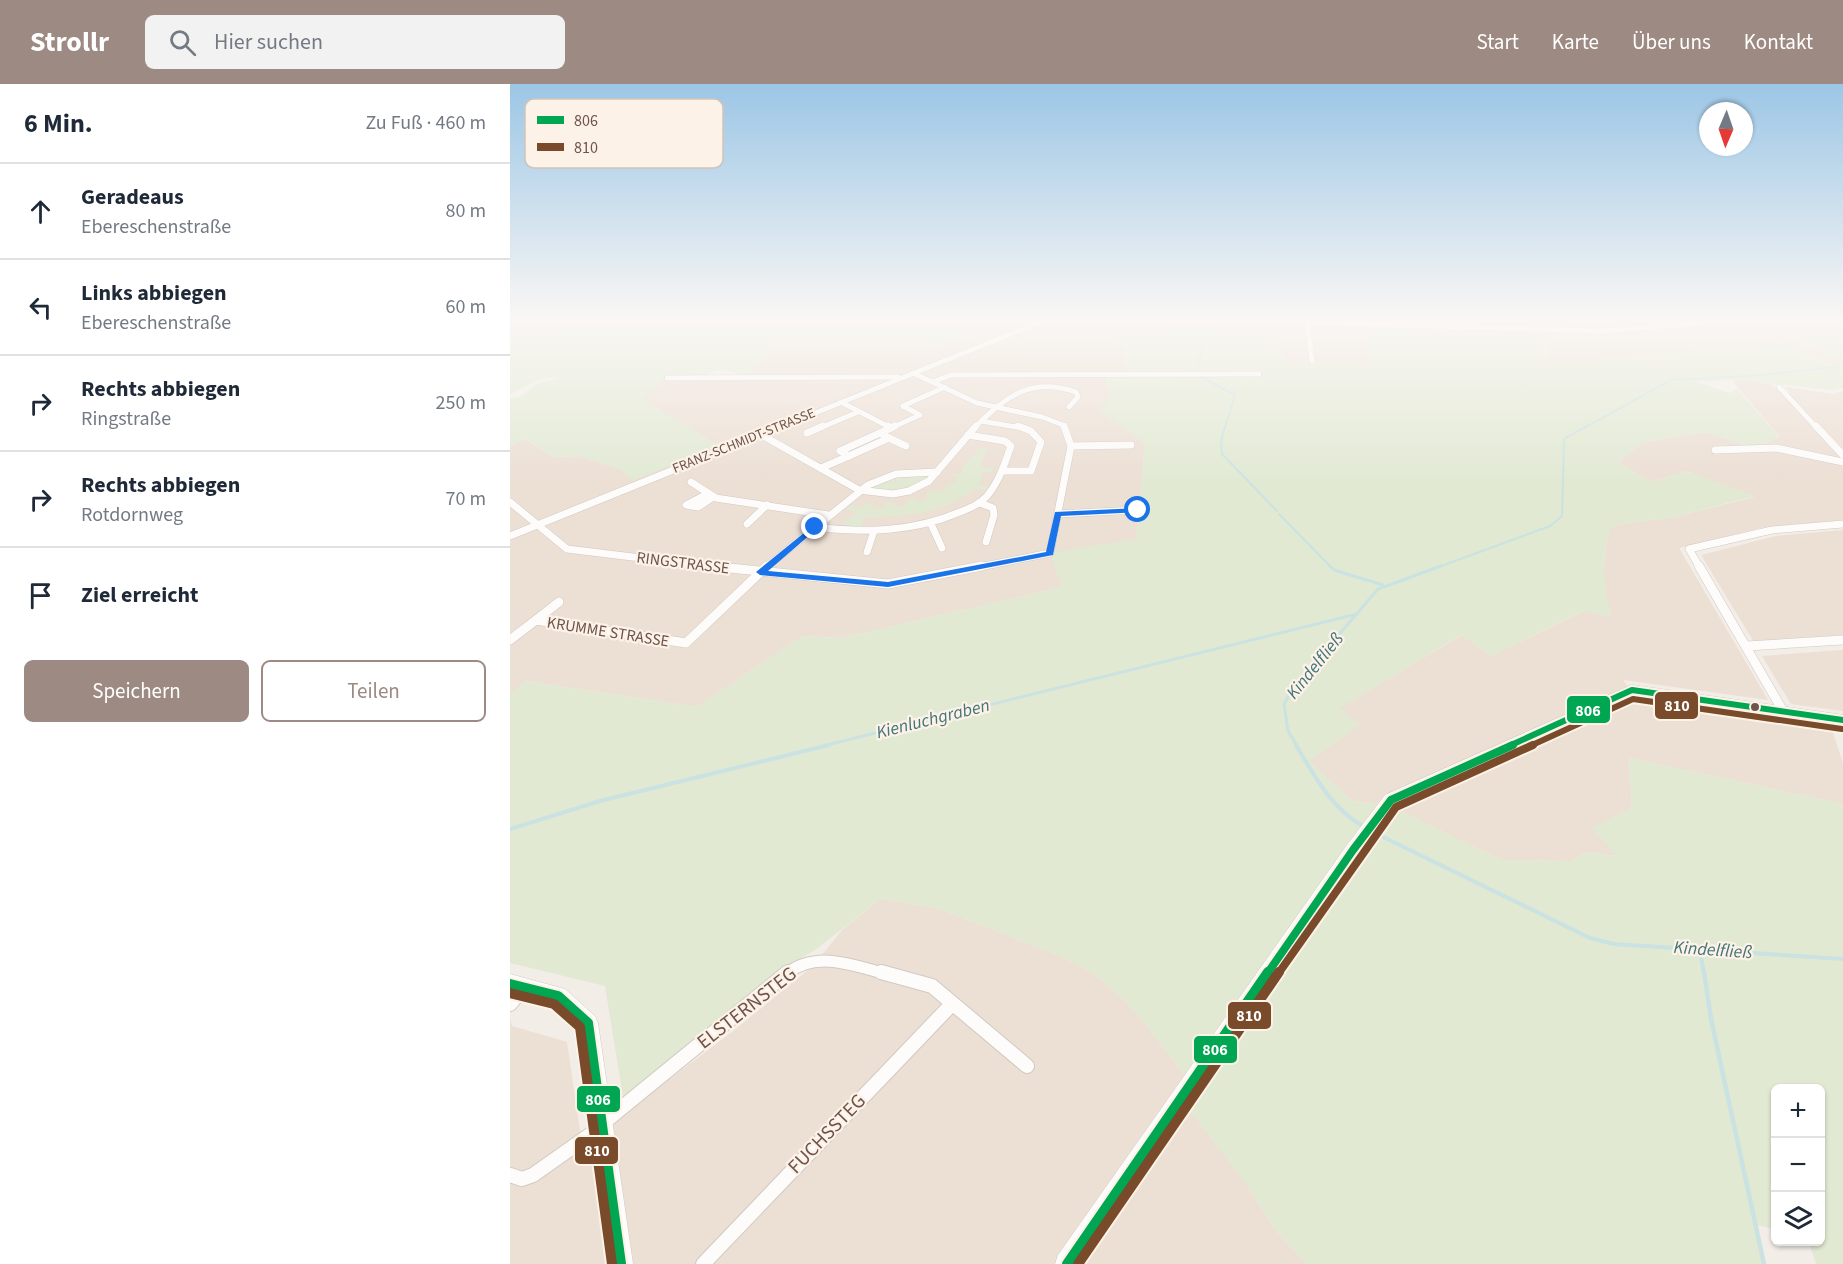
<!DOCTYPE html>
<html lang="de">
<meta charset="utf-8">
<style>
:root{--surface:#fff;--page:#f2f2f3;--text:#1f2937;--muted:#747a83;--line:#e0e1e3;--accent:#9d8a82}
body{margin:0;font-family:"Source Sans 3",sans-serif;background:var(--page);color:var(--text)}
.controls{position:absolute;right:18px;bottom:18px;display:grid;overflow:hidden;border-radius:9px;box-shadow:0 2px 4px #0004}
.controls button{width:54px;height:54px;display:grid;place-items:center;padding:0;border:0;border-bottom:2px solid var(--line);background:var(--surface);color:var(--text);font:30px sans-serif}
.compass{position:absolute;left:1189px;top:18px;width:54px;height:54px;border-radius:50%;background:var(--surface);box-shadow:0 2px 4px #0004;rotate:182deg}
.stop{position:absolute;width:18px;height:18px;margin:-14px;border:4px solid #1a73e8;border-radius:50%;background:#fff}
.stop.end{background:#1a73e8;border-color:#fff;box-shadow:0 2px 6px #0008}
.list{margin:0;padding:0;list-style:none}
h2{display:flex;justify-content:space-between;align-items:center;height:78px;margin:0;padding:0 24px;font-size:26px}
h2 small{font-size:20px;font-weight:400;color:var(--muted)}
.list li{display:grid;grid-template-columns:39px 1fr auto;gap:18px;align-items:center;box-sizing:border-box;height:96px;padding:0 24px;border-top:2px solid var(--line)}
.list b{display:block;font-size:22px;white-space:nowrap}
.list p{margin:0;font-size:20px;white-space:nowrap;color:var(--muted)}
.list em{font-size:20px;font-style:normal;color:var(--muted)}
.actions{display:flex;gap:12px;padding:18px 24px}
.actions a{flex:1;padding:14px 0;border:2px solid var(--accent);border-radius:9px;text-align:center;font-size:21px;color:var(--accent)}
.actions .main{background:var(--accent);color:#fff}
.icon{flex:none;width:33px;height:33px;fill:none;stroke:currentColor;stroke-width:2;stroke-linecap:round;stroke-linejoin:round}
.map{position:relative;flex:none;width:1333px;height:1180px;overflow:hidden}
header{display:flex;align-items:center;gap:36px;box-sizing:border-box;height:84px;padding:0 30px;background:var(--accent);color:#fff}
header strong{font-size:28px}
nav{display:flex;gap:33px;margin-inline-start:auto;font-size:21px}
.search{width:420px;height:54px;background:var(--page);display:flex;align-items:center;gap:15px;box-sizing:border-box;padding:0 21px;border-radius:9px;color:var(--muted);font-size:22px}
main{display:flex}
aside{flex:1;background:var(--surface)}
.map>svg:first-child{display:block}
.residential{fill:#ecdfd4}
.green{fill:#e1e9d3}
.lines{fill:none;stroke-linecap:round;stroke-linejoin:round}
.stream-far4{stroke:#cae2e2;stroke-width:1.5}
.stream-far3{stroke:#cae2e2;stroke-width:2}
.stream-far2{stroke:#cae2e2;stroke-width:3}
.stream-far1{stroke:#cae2e2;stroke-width:4}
.stream{stroke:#cae2e2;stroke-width:4.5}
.street-far4-casing{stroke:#d0c9c3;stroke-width:6}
.street-far3-casing{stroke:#d0c9c3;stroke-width:8}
.street-far2-casing{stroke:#d0c9c3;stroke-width:10}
.street-far1-casing{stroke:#d0c9c3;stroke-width:13}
.street-casing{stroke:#d0c9c3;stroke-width:16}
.secondary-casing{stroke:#d2cac4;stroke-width:1}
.street-far4{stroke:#fdfcfb;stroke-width:5}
.street-far3{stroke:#fdfcfb;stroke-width:7}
.street-far2{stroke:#fdfcfb;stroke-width:9}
.street-far1{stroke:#fdfcfb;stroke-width:11}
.street{stroke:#fdfcfb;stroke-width:14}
.secondary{fill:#fdfcfb;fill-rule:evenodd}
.bus-1-far2-casing{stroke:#fdf2e7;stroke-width:10}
.bus-1-far1-casing{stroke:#fdf2e7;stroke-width:12}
.bus-1-casing{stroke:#fdf2e7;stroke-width:14}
.bus-2-far2-casing{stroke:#fdf2e7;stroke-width:10}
.bus-2-far1-casing{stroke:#fdf2e7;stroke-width:12}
.bus-2-casing{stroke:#fdf2e7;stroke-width:14}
.bus-1-far2{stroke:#00a651;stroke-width:6}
.bus-1-far1{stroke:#00a651;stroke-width:8}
.bus-1{stroke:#00a651;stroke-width:10}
.bus-2-far2{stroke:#7a4b2a;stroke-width:6}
.bus-2-far1{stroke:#7a4b2a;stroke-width:8}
.bus-2{stroke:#7a4b2a;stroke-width:10}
.route{fill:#1a73e8}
.bus-dot{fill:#6e544b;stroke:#fdf2e7;stroke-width:2}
.labels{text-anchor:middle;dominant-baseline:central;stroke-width:4.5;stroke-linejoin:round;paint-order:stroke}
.far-street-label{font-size:14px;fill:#6e544b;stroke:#fdf2e7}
.street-label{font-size:16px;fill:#6e544b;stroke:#fdf2e7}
.water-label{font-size:18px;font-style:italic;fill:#437579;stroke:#fdf2e7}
.near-street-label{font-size:20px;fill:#6e544b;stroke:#fdf2e7}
.key{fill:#fdf2e7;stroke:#d2c3b8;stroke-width:1.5}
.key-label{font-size:16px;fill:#6e544b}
.line-badge{stroke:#fdf2e7;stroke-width:2}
.badge-label{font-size:16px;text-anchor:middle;font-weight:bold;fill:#fff}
</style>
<header>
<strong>Strollr</strong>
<div class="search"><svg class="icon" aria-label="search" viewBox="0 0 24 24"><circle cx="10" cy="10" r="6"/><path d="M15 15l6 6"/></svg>Hier suchen</div>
<nav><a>Start</a><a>Karte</a><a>Über uns</a><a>Kontakt</a></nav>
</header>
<main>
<aside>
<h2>6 Min.<small>Zu Fuß · 460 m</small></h2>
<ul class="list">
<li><svg class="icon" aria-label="ahead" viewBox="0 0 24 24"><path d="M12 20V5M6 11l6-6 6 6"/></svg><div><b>Geradeaus</b><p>Ebereschenstraße</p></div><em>80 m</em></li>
<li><svg class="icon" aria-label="left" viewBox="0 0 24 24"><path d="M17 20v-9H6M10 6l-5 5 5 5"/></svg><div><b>Links abbiegen</b><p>Ebereschenstraße</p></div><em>60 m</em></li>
<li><svg class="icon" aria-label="right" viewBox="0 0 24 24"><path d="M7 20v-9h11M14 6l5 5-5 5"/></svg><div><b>Rechts abbiegen</b><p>Ringstraße</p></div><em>250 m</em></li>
<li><svg class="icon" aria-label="right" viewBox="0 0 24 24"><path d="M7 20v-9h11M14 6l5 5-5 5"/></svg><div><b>Rechts abbiegen</b><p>Rotdornweg</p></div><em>70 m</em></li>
<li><svg class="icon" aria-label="arrive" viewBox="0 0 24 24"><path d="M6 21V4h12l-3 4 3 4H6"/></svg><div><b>Ziel erreicht</b></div></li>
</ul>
<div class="actions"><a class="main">Speichern</a><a>Teilen</a></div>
</aside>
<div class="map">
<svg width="1333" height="1180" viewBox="0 0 1333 1180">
<rect width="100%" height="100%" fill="#f3ede7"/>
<!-- residential -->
<g class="residential">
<polygon points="471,234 858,234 859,281 776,280 765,256 726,248 681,242 660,243 654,246 619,290 635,360 626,456 541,469 552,503 331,554 293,552 187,623 16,597 0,611 0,362 15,355 44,373 70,372 110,385 209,362 132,315 156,293 235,292 263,266 419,267"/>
<polygon points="1153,234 1333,234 1333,248 1309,252 1293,259 1333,278 1333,281 1323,282 1276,260 1071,281 1037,279 1042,246"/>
<polygon points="1231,296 1260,300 1273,309 1333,375 1282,366 1278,363 1247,363 1270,353 1222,297"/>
<polygon points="1275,303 1322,310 1333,307 1333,368 1278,310 1280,308"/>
<polygon points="1195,348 1243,363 1333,380 1333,436 1254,443 1169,464 1258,616 1113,596 1127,614 1321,643 1333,679 1333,720 1119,674 1122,723 1108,772 1077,768 1061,777 991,776 880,722 842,717 799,677 849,641 829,624 952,551 981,572 1074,527 1101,533 1093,497 1096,459 1099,445 1109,440 1160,434 1244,413 1176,387 1140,398 1109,378 1133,359"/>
<polygon points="1333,446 1333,551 1244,558 1191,471 1266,452"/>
<polygon points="1333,566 1333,627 1281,620 1252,572"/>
<polygon points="371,815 430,825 550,872 582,888 611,913 628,931 682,1000 737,1101 767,1148 797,1180 0,1180 0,934 2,942 57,958 72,1061 222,948 303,882 332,846"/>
</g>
<!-- green -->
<g class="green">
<path d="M0,234H235L237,238C253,239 270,235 287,234C296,234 303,236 311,234H400L395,236L472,235L453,251L419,267L263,266L236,292C221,290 211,279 196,292L156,293L133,315L209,362L122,397L110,385L70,372L44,373L16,355L0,362V315L9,313L27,300L48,294C33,291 14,304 0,310V246L5,245H0Z"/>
<path d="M858,234H1255L1091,247L1042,246L1037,278L1069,280L1099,274L1276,260L1323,282L1333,281V304L1322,306L1231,296L1183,297L1220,309L1227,305L1270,354L1243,363L1195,348L1133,359L1109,378L1140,398L1176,387L1245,412L1160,434L1109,440L1099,446C1091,478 1094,501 1101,533L1073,527L981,572L951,551L830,624L850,641L800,677L842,717L880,722L991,776L1061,777L1077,768L1107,772L1082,744L1122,723L1119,674L1333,720V1180H1306L1299,1158H1310V1004H1266L1265,1145L1246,1141L1254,1180H797L767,1148L737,1101L671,1016L682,1000L628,931L611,913L582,888L550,872L430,825L371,815L305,866L279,881L113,1013L95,902L0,879V611L15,597L187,623L293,552L331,554L552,503L540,469L626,455L635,360L590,328L600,313L595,290H618L608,249L681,242L726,248L765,256L777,280L859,281Z"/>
<polygon points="1300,248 1309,252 1333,248 1333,278 1285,253"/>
<path d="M470,364L477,365L470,384H484L482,388H473L468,402H479L477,406L464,405C434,430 393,433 355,433L349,446L328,445L347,428L335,425L339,421L351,424L358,418L364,419L361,424L373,425L376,419H384L386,423L396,422V417L405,415L408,418L418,414L415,410L422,406L431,409L437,405L435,403L438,401H442L448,393L443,392L444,389L450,390L455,380Z"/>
<path d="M420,390C403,408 380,411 357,404L379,393Z"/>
</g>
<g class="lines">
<!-- stream-far4 -->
<g class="stream-far4">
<polyline points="0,245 62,234"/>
<polyline points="687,288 692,261 695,259"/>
<polyline points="689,292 725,311 715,344"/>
<polyline points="1074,344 1161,296 1254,291 1333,282"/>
</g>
<!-- stream-far3 -->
<g class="stream-far3">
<polyline points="715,342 711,357 712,370 767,427"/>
<polyline points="769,430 822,484"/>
<polyline points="926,484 1040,442 1052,432 1054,355 1077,342"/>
</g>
<!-- stream-far2 -->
<g class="stream-far2">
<polyline points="820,482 824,486 873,501"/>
<polyline points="313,662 847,530"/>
<polyline points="787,662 778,647 774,620 784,603 868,505 931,482"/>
</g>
<!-- stream-far1 -->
<g class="stream-far1">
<path d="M786,661C805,693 821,724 854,743"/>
<polyline points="0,745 90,717 319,661"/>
<polyline points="863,748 1080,854 1104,860 1333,875"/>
<polyline points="1190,866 1194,890"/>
</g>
<!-- stream -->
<polyline class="stream" points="1194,888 1201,935 1254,1180"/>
<!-- street-far4 casing -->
<g class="street-far4-casing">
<g id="street-far4">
<polyline points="473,234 685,235 1091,247 1255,234"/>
<polyline points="797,238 802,277"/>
<polyline points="403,289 467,319 532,333 553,341 554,344"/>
<polyline points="157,294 388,293"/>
<polyline points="425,297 441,291 749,290"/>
<polyline points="1269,303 1307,344"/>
<polyline points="331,318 381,344"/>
<polyline points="393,322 435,303"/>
<polyline points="471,337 513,344"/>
<polyline points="268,344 533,237"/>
<polyline points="310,344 348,328"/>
<polyline points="381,344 410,331 393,322"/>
<path d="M464,344C496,313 520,292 566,308L568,313L559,323"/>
</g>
</g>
<!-- street-far3 casing -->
<g class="street-far3-casing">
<g id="street-far3">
<polyline points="378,342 381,344"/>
<polyline points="1306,342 1333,371"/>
<polyline points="297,349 313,342"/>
<polyline points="370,349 385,342"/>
<polygon points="370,349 379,354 339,372 330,367"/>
<polyline points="250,350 349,406 383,410 399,407 419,397 466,342"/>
<polyline points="379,354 396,362"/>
<polyline points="561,362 621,361"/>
<polyline points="1205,366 1266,364 1333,378"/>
<polyline points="311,384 339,372"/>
<polyline points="493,387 521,387 531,358 521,347 508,342"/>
<polyline points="181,398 206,414 318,431"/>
<polyline points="197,410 176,421 188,423 203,413"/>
<polyline points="0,418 57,465 213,484"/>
<polyline points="470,419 483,424 484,431 476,458"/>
<polyline points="547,430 628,426"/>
<polyline points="237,440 257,421"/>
<polyline points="421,440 432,464"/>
<path d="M305,443C356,449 403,448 450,428C460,424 470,420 477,412C489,398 495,379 501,362L495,357L458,351"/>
<polyline points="0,452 272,342"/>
<polyline points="357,468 364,447"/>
<polyline points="255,484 358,401 386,390 427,388"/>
<polyline points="464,484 540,469 561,362 554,342"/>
<polyline points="1190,484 1179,465 1262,446 1333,440"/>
</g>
</g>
<!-- street-far2 casing -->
<g class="street-far2-casing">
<g id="street-far2">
<polyline points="200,482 378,500 472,482"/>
<polyline points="1189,482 1273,627"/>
<polyline points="26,536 49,518"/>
<polyline points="0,556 26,536 176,559 257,482"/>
<polyline points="1237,562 1333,556"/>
</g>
</g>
<!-- street-far1 casing -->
<g class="street-far1-casing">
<path id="street-far1" d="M276,890C306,866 343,881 376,890"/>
</g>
<!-- street casing -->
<g class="street-casing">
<g id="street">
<polyline points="371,888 422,902 517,982"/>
<polyline points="0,920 14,903"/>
<polyline points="93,1039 278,888"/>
<polyline points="0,1091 12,1095 23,1091 91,1043"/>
<polyline points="193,1180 442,920"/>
</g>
</g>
<!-- secondary casing -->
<g class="secondary-casing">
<g id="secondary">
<polygon points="1122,601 1333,631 1333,641 1123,611 887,721 849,771 571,1180 545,1180 548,1171 837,761 875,711"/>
<polygon points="0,890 55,905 85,932 88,939 123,1180 99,1180 69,944 43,920 0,910"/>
</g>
</g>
<!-- street-far4 -->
<use href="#street-far4" class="street-far4"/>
<!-- street-far3 -->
<use href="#street-far3" class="street-far3"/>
<!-- street-far2 -->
<use href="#street-far2" class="street-far2"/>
<!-- street-far1 -->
<use href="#street-far1" class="street-far1"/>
<!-- street -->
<use href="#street" class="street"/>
<!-- secondary -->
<use href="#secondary" class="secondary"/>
<!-- bus-1-far2 casing -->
<g class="bus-1-far2-casing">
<polyline id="bus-1-far2" points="999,662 1122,606 1333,636"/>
</g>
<!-- bus-1-far1 casing -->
<g class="bus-1-far1-casing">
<polyline id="bus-1-far1" points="757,890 843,766 881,716 1003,661"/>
</g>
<!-- bus-1 casing -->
<g class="bus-1-casing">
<g id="bus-1">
<polyline points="0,900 48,912 78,939 111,1180"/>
<polyline points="557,1180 758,888"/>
</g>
</g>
<!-- bus-2-far2 casing -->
<g class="bus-2-far2-casing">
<polyline id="bus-2-far2" points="1020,662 1123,615 1332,645"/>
</g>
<!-- bus-2-far1 casing -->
<g class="bus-2-far1-casing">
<polyline id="bus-2-far1" points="768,890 886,723 1023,661"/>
</g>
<!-- bus-2 casing -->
<g class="bus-2-casing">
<g id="bus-2">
<polyline points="0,909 44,920 70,943 102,1180"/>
<polyline points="568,1180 769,888"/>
</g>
</g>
<!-- bus-1-far2 -->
<use href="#bus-1-far2" class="bus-1-far2"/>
<!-- bus-1-far1 -->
<use href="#bus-1-far1" class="bus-1-far1"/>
<!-- bus-1 -->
<use href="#bus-1" class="bus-1"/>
<!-- bus-2-far2 -->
<use href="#bus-2-far2" class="bus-2-far2"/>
<!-- bus-2-far1 -->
<use href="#bus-2-far1" class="bus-2-far1"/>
<!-- bus-2 -->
<use href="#bus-2" class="bus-2"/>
</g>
<!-- sky -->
<linearGradient id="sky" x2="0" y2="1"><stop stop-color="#9cc6e6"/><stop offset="0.59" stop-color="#faf7f4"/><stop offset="1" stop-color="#faf7f4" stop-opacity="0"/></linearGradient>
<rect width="1333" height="399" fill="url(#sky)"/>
<!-- route -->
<polygon class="route" points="628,424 631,424 631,428 551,432 543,471 378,503 250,491 246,488 305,440 308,441 308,444 258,487 378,498 536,468 545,428"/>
<!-- markers -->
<circle class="bus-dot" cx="1245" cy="623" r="5"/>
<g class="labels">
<!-- far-street labels -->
<g class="far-street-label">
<text transform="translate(234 357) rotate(-22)">FRANZ-SCHMIDT-STRASSE</text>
</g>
<!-- street labels -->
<g class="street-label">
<text transform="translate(173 479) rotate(7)">RINGSTRASSE</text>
<text transform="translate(98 548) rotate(9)">KRUMME STRASSE</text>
</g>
<!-- water labels -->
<g class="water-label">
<text transform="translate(805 582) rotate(-51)">Kindelfließ</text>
<text transform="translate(423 635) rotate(-14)">Kienluchgraben</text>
<text transform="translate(1203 866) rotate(4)">Kindelfließ</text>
</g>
<!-- near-street labels -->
<g class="near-street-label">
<text transform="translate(237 924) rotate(-38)">ELSTERNSTEG</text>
<text transform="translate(317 1050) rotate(-46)">FUCHSSTEG</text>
</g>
</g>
<!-- legend -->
<rect x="15" y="15" width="198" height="69" rx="9" class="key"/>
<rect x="27" y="32" width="27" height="8" fill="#00a651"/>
<rect x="27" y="59" width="27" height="8" fill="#7a4b2a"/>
<g class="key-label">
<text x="64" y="42">806</text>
<text x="64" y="69">810</text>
</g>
<g class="line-badge">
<rect x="1144" y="607" width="45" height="29" rx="6" fill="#7a4b2a"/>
<rect x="1056" y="611" width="45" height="29" rx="6" fill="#00a651"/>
<rect x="717" y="917" width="45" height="29" rx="6" fill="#7a4b2a"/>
<rect x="683" y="951" width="45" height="29" rx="6" fill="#00a651"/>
<rect x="66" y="1001" width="45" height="28" rx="6" fill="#00a651"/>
<rect x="64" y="1052" width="45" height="29" rx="6" fill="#7a4b2a"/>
</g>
<g class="badge-label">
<text x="1167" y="627">810</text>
<text x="1078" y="632">806</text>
<text x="739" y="937">810</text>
<text x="705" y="971">806</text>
<text x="88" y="1021">806</text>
<text x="87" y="1072">810</text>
</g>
</svg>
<div class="controls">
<button>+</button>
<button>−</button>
<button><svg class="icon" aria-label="layers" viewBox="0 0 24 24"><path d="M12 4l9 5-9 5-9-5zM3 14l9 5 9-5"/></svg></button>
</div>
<svg class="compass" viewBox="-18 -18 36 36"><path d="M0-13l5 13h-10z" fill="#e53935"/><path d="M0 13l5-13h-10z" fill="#747a83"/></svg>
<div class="stop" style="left:628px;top:426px"></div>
<div class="stop end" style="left:305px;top:443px"></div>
</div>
</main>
